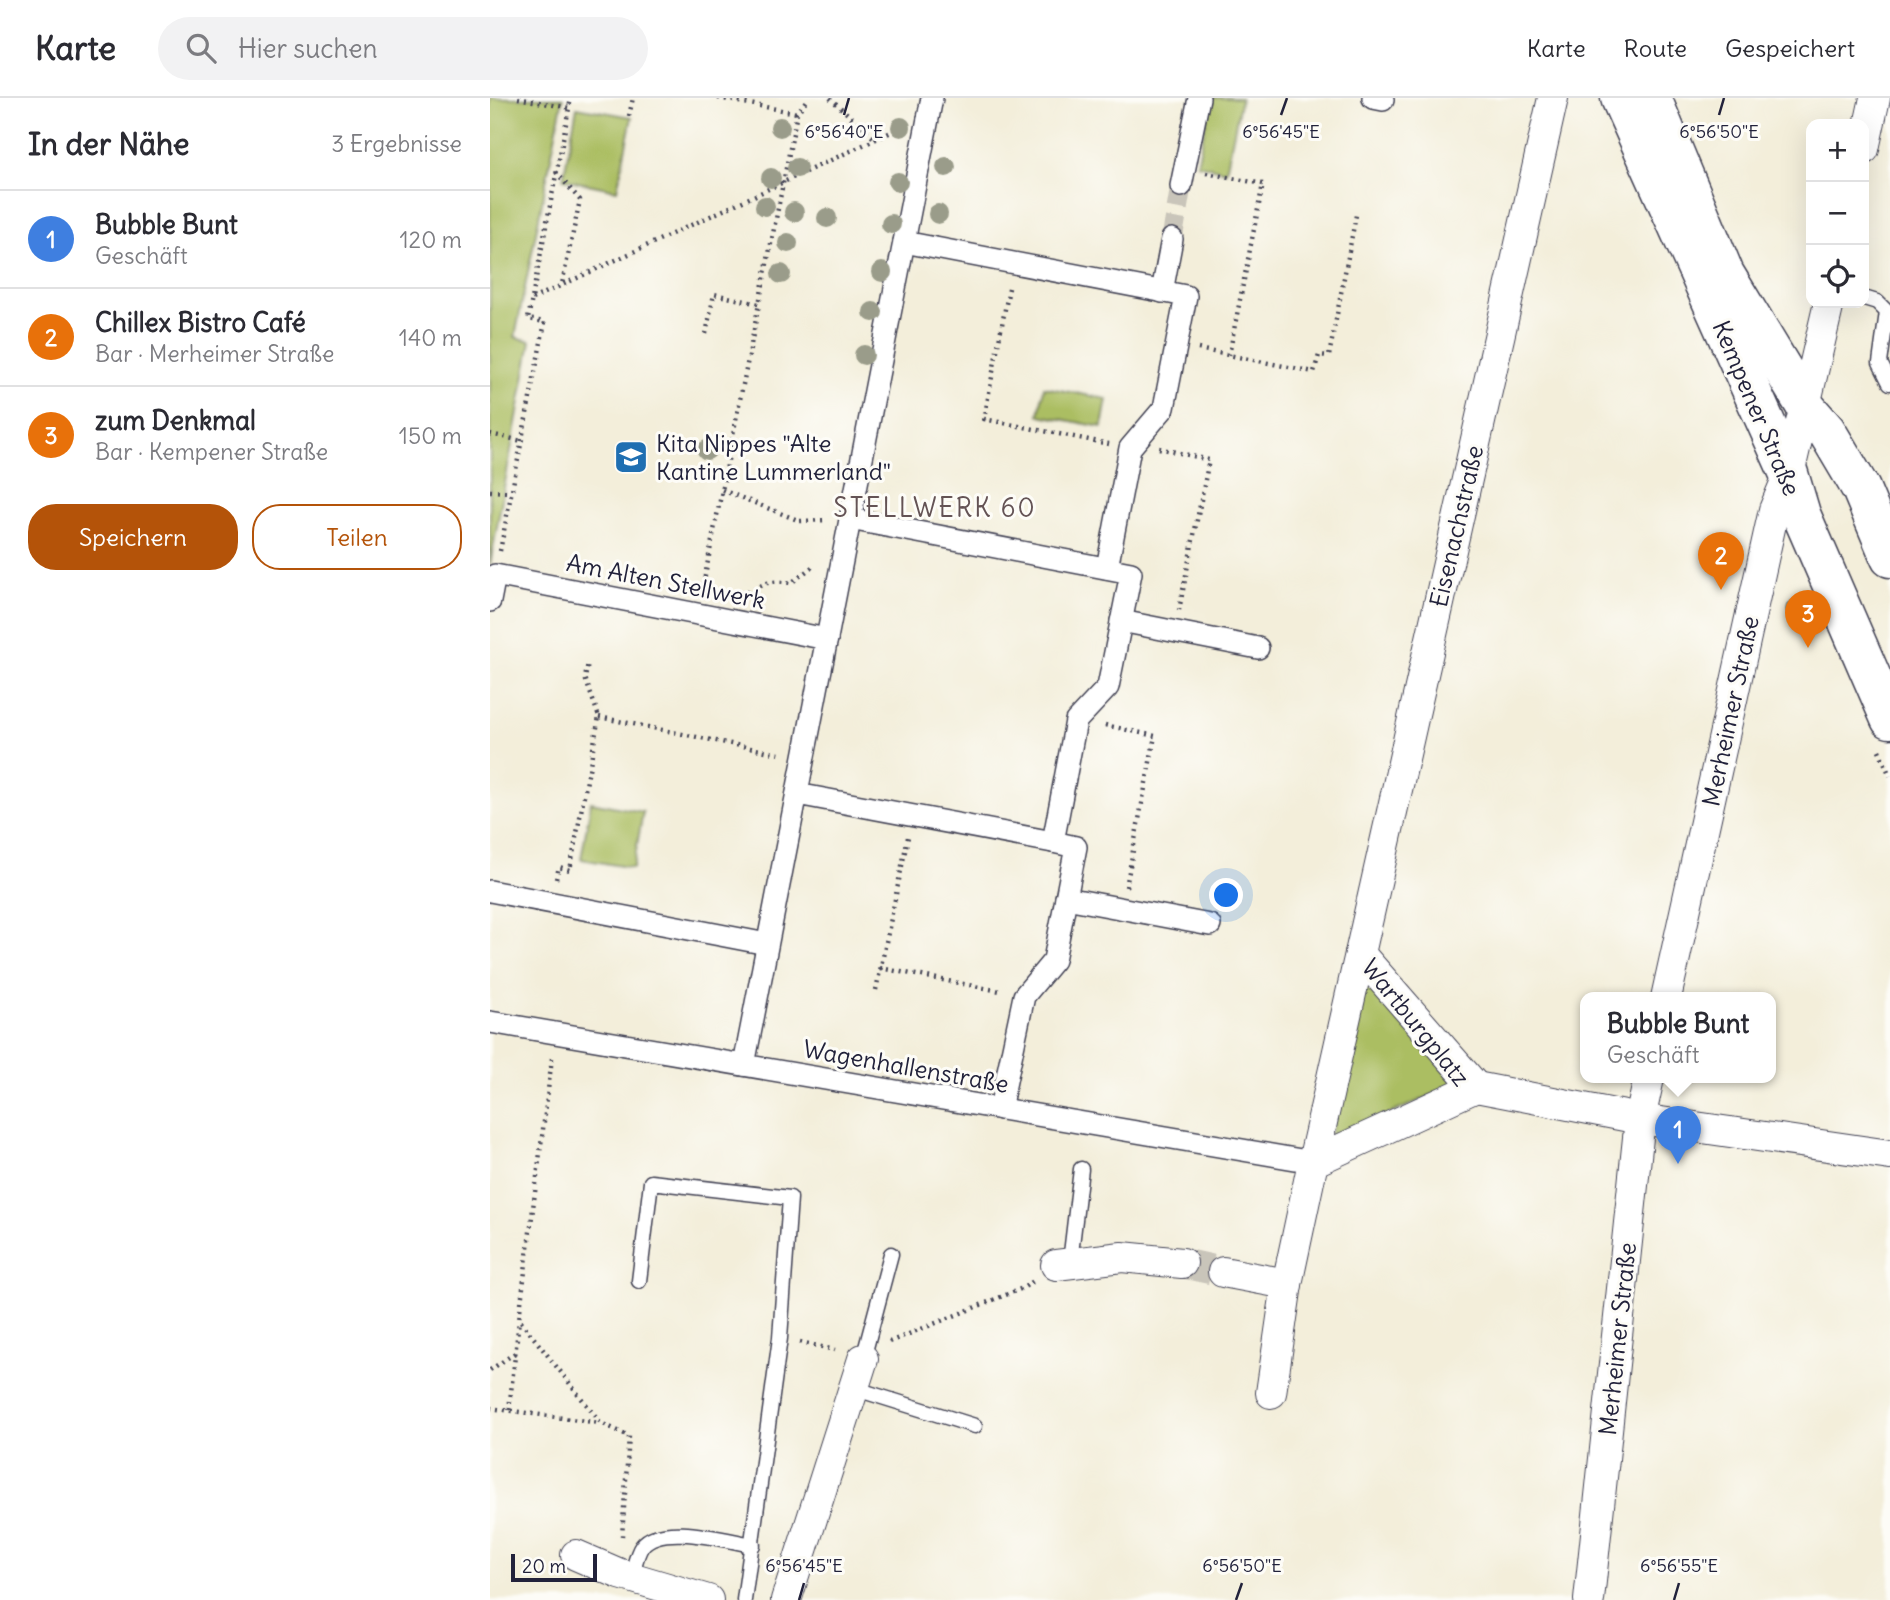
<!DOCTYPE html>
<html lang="de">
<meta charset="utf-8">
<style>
:root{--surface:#fff;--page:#f2f2f3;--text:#2b2b33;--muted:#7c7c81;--line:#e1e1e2;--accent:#b45309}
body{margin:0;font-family:Delius,sans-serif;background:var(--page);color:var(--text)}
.controls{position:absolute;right:21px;top:21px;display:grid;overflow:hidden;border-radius:14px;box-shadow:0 7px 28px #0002}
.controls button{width:63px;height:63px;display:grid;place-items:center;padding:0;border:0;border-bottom:2px solid var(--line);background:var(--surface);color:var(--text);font:35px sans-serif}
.scale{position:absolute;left:21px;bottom:18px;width:86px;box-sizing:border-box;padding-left:7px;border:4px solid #22223b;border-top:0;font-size:19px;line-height:24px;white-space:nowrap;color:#22223b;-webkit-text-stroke:5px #fdfcf7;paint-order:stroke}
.you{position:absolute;left:737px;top:798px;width:24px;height:24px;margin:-18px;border:5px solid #fff;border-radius:50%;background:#1a73e8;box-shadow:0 0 0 10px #1a73e833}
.badge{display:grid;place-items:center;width:46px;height:46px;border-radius:50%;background:var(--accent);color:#fff;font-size:23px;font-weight:700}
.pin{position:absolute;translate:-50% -58px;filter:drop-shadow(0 2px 4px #0008)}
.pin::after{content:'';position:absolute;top:37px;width:24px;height:21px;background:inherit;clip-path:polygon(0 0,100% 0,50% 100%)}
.popup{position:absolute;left:1090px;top:894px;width:196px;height:91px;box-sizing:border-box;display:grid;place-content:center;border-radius:14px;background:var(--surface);filter:drop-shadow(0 2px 5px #0005);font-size:23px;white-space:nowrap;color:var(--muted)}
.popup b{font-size:26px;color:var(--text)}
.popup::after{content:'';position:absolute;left:50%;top:100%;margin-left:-14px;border:14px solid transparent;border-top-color:var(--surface)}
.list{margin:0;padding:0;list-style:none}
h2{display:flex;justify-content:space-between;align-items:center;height:91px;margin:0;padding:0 28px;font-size:30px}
h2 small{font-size:23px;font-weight:400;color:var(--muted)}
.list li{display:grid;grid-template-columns:46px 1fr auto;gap:21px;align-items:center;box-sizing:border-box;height:98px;padding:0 28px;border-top:2px solid var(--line)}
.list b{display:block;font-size:26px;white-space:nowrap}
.list p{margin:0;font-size:23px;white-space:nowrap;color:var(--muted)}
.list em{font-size:23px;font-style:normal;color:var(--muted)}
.actions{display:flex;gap:14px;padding:21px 28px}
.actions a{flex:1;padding:16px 0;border:2px solid var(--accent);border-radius:28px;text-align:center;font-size:24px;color:var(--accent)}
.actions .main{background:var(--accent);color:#fff}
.icon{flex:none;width:38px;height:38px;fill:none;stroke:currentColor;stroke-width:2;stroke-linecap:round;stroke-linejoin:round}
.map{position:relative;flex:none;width:1400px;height:1502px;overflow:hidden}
header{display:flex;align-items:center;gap:42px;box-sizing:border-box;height:98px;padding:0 35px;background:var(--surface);border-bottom:2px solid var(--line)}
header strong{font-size:33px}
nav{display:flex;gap:38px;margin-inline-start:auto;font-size:24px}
.search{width:490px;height:63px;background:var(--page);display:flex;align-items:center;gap:18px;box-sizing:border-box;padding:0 24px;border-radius:38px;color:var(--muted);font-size:26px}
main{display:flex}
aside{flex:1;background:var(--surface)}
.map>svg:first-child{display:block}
.green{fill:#abbe62;stroke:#66704e;stroke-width:2}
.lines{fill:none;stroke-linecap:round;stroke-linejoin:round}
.pedestrian-tunnel{stroke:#c9c5ba;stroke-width:21;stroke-dasharray:21 10;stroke-linecap:butt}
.minor-tunnel{stroke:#c9c5ba;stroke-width:30;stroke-dasharray:30 15;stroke-linecap:butt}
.service-casing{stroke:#414153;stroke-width:17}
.pedestrian-casing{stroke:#414153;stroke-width:24}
.minor-casing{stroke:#414153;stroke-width:32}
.secondary-casing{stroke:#414153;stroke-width:41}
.path{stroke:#414153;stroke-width:4.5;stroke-dasharray:2 5;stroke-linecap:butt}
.service{stroke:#fff;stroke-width:14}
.pedestrian{stroke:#fff;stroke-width:21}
.minor{stroke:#fff;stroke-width:30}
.secondary{stroke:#fff;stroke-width:38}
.tree{fill:#9a9c8a}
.ticks{fill:none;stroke:#22223b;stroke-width:2.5}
.labels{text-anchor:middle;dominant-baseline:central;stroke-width:6;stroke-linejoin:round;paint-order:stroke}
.street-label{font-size:24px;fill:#22223b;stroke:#fdfcf7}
.poi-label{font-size:24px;fill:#22223b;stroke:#fdfcf7;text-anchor:start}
.neighbourhood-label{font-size:26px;letter-spacing:2px;fill:#645355;stroke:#fdfcf7}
.ticks-label{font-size:18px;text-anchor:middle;fill:#22223b;stroke:#fdfcf7;stroke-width:6;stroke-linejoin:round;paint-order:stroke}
</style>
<header>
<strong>Karte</strong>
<div class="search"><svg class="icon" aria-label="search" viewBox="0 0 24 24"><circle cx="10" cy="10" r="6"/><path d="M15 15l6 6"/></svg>Hier suchen</div>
<nav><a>Karte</a><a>Route</a><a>Gespeichert</a></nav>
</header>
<main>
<aside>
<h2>In der Nähe<small>3 Ergebnisse</small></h2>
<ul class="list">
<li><span class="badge" style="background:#3f7fe0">1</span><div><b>Bubble Bunt</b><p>Geschäft</p></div><em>120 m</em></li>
<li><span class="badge" style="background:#e8710a">2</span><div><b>Chillex Bistro Café</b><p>Bar · Merheimer Straße</p></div><em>140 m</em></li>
<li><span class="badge" style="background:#e8710a">3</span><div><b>zum Denkmal</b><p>Bar · Kempener Straße</p></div><em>150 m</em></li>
</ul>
<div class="actions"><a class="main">Speichern</a><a>Teilen</a></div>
</aside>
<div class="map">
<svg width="1400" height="1502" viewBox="0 0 1400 1502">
<rect width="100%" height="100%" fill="#fdfcf7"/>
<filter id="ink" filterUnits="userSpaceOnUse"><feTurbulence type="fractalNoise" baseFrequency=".0143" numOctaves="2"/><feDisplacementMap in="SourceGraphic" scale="14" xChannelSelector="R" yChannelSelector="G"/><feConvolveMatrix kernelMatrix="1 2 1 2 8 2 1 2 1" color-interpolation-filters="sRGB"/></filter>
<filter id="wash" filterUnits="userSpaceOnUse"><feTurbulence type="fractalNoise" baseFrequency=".00686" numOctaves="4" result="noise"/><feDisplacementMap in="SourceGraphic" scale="28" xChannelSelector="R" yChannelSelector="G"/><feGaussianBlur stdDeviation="1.57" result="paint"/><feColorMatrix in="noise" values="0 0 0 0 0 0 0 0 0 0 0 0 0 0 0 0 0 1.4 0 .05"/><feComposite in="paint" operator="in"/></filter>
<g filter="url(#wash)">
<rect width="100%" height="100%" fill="#f3eeda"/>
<!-- green -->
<g class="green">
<polygon points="0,0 73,0 25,239 41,243 0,467"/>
<polygon points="721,0 751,0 736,73 707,66"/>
<polygon points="87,9 142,19 127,92 73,81"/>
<polygon points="554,289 617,301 612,329 549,317"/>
<polygon points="101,704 153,714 143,770 91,761"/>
<polygon points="876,877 967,986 839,1043"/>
</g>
</g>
<g filter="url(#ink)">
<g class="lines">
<!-- pedestrian-tunnel -->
<polyline class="pedestrian-tunnel" points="682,141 691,88"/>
<!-- minor-tunnel -->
<polyline class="minor-tunnel" points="692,1165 733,1174"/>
<!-- service casing -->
<g class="service-casing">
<g id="service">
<polyline points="1374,200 1387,204 1397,214 1390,265 1400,285"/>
<polyline points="580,1164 591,1071"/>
<polyline points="149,1183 161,1084 300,1100 290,1240 254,1502"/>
<polyline points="373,1261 401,1156"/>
<polyline points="363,1290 485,1328"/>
<path d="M141,1480C144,1471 146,1456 152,1448C170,1423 237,1443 263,1447"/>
</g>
</g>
<!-- pedestrian casing -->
<g class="pedestrian-casing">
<g id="pedestrian">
<polyline points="883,0 893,2"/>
<polyline points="691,88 709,0"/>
<polyline points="414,144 696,198 674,310 640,350 617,470"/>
<polyline points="672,194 682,141"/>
<polyline points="360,421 641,475 618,589 586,623 563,744 586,749 564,862 534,898 510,1011"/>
<polyline points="0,503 5,477 337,541"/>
<polyline points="631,523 768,550"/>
<polyline points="307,696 563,744"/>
<polyline points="0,793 277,846"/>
<polyline points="576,800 720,827"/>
<polyline points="0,924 823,1064"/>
<polyline points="254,967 442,0"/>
</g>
</g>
<!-- minor casing -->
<g class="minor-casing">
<g id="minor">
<polyline points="1374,51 1385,0"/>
<polyline points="870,856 986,989"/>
<polyline points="1176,900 1284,412 1299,376 1339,205"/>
<polyline points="986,989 1150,1021 1400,1057"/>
<polyline points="823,1064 986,989"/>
<polyline points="566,1167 632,1159 692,1165"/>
<polyline points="733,1174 797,1186"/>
<polyline points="781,1295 797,1186 823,1064 1063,0"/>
<polyline points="86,1457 130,1476 218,1502"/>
<polyline points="296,1502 373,1261"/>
<polyline points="1099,1502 1150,1021 1159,980"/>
</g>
</g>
<!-- secondary casing -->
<g class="secondary-casing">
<g id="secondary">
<polyline points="1130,0 1299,376 1311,416 1400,621"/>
<polyline points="1162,0 1235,176 1315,308 1336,332 1371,391 1400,460"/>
</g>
</g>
<!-- path -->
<g class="path">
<polyline points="28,0 79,10"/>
<polyline points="228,0 307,15"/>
<polyline points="340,0 385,41"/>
<polyline points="139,18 143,0"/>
<polyline points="66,74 90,102 72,186"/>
<polyline points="716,75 773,86 739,257"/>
<polyline points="519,190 494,321 619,346"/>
<polyline points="42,201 412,29"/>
<polyline points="216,236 224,196 269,206 307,15 318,0"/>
<polyline points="708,251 824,274 829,257 839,258 866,117"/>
<polyline points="0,336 32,343"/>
<polyline points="669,350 719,362 689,512"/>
<polyline points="232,392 310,423 337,422"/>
<polyline points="0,393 21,394"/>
<polyline points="10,453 55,224 38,221 81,0"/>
<polyline points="212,493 269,206"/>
<path d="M244,497C270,495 268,479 301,485L326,466"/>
<polyline points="109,619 290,656"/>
<polyline points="615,627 665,638 636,789"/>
<polyline points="1389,652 1400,678"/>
<polyline points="66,781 69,769 80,772 109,619 95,580 98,565"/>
<polyline points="390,870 510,893"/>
<polyline points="386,892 418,739"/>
<polyline points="62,960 29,1221 111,1325 139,1338 132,1438"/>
<polyline points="310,1244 345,1252"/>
<polyline points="399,1244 533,1190 545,1182"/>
<polyline points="0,1272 25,1255"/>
<polyline points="0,1310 110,1325"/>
<polyline points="19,1312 29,1222"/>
</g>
<!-- service -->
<use href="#service" class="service"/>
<!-- pedestrian -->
<use href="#pedestrian" class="pedestrian"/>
<!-- minor -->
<use href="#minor" class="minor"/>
<!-- secondary -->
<use href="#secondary" class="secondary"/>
</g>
<!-- trees -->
<g class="tree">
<circle cx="290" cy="29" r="10"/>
<circle cx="411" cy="29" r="10"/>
<circle cx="456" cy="69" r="10"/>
<circle cx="307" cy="70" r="10"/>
<circle cx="281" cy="80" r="10"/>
<circle cx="408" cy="84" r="10"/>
<circle cx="275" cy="108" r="10"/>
<circle cx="304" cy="114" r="10"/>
<circle cx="448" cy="116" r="10"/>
<circle cx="337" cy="120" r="10"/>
<circle cx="401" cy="126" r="10"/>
<circle cx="298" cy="145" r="10"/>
<circle cx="392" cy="174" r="10"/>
<circle cx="291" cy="176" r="10"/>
<circle cx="383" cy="214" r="10"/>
<circle cx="374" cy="257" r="10"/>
<circle cx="217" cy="352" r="10"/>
<circle cx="1305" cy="511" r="10"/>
</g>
</g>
<!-- ticks -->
<path class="ticks" d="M354,17L359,0M791,17L797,0M1229,17L1234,0M309,1502L314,1485M746,1502L752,1485M1184,1502L1189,1485"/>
<!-- icons -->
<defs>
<g id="school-square" transform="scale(1.75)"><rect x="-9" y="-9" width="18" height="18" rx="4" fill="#1f6fb2" stroke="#fdfcf7"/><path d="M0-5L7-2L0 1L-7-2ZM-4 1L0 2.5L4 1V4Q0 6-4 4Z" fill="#fff"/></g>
</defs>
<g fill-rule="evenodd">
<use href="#school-square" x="141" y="359"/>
</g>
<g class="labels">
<!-- street labels -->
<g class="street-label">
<text transform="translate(1267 310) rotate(67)">Kempener Straße</text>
<text transform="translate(966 428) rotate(-77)">Eisenachstraße</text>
<text transform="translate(176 483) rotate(11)">Am Alten Stellwerk</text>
<text transform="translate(1240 613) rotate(-78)">Merheimer Straße</text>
<text transform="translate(926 924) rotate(51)">Wartburgplatz</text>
<text transform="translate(416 968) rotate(10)">Wagenhallenstraße</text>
<text transform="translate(1127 1241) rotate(-84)">Merheimer Straße</text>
</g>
<!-- poi labels -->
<g class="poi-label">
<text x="166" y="345">Kita Nippes "Alte<tspan x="166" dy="28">Kantine Lummerland"</tspan></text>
</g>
<!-- neighbourhood labels -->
<g class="neighbourhood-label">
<text x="445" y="409">STELLWERK 60</text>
</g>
</g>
<g class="ticks-label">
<text x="354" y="40">6°56'40"E</text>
<text x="791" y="40">6°56'45"E</text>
<text x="1229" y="40">6°56'50"E</text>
<text x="314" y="1474">6°56'45"E</text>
<text x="752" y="1474">6°56'50"E</text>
<text x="1189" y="1474">6°56'55"E</text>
</g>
</svg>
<div class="controls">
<button>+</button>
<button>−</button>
<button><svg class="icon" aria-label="locate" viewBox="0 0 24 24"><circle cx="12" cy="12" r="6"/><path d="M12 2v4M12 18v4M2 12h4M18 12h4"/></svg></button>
</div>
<div class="scale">20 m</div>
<div class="you"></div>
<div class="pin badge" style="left:1188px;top:1066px;background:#3f7fe0">1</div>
<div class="popup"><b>Bubble Bunt</b>Geschäft</div>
<div class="pin badge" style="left:1231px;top:492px;background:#e8710a">2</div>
<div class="pin badge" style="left:1318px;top:550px;background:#e8710a">3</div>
</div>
</main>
